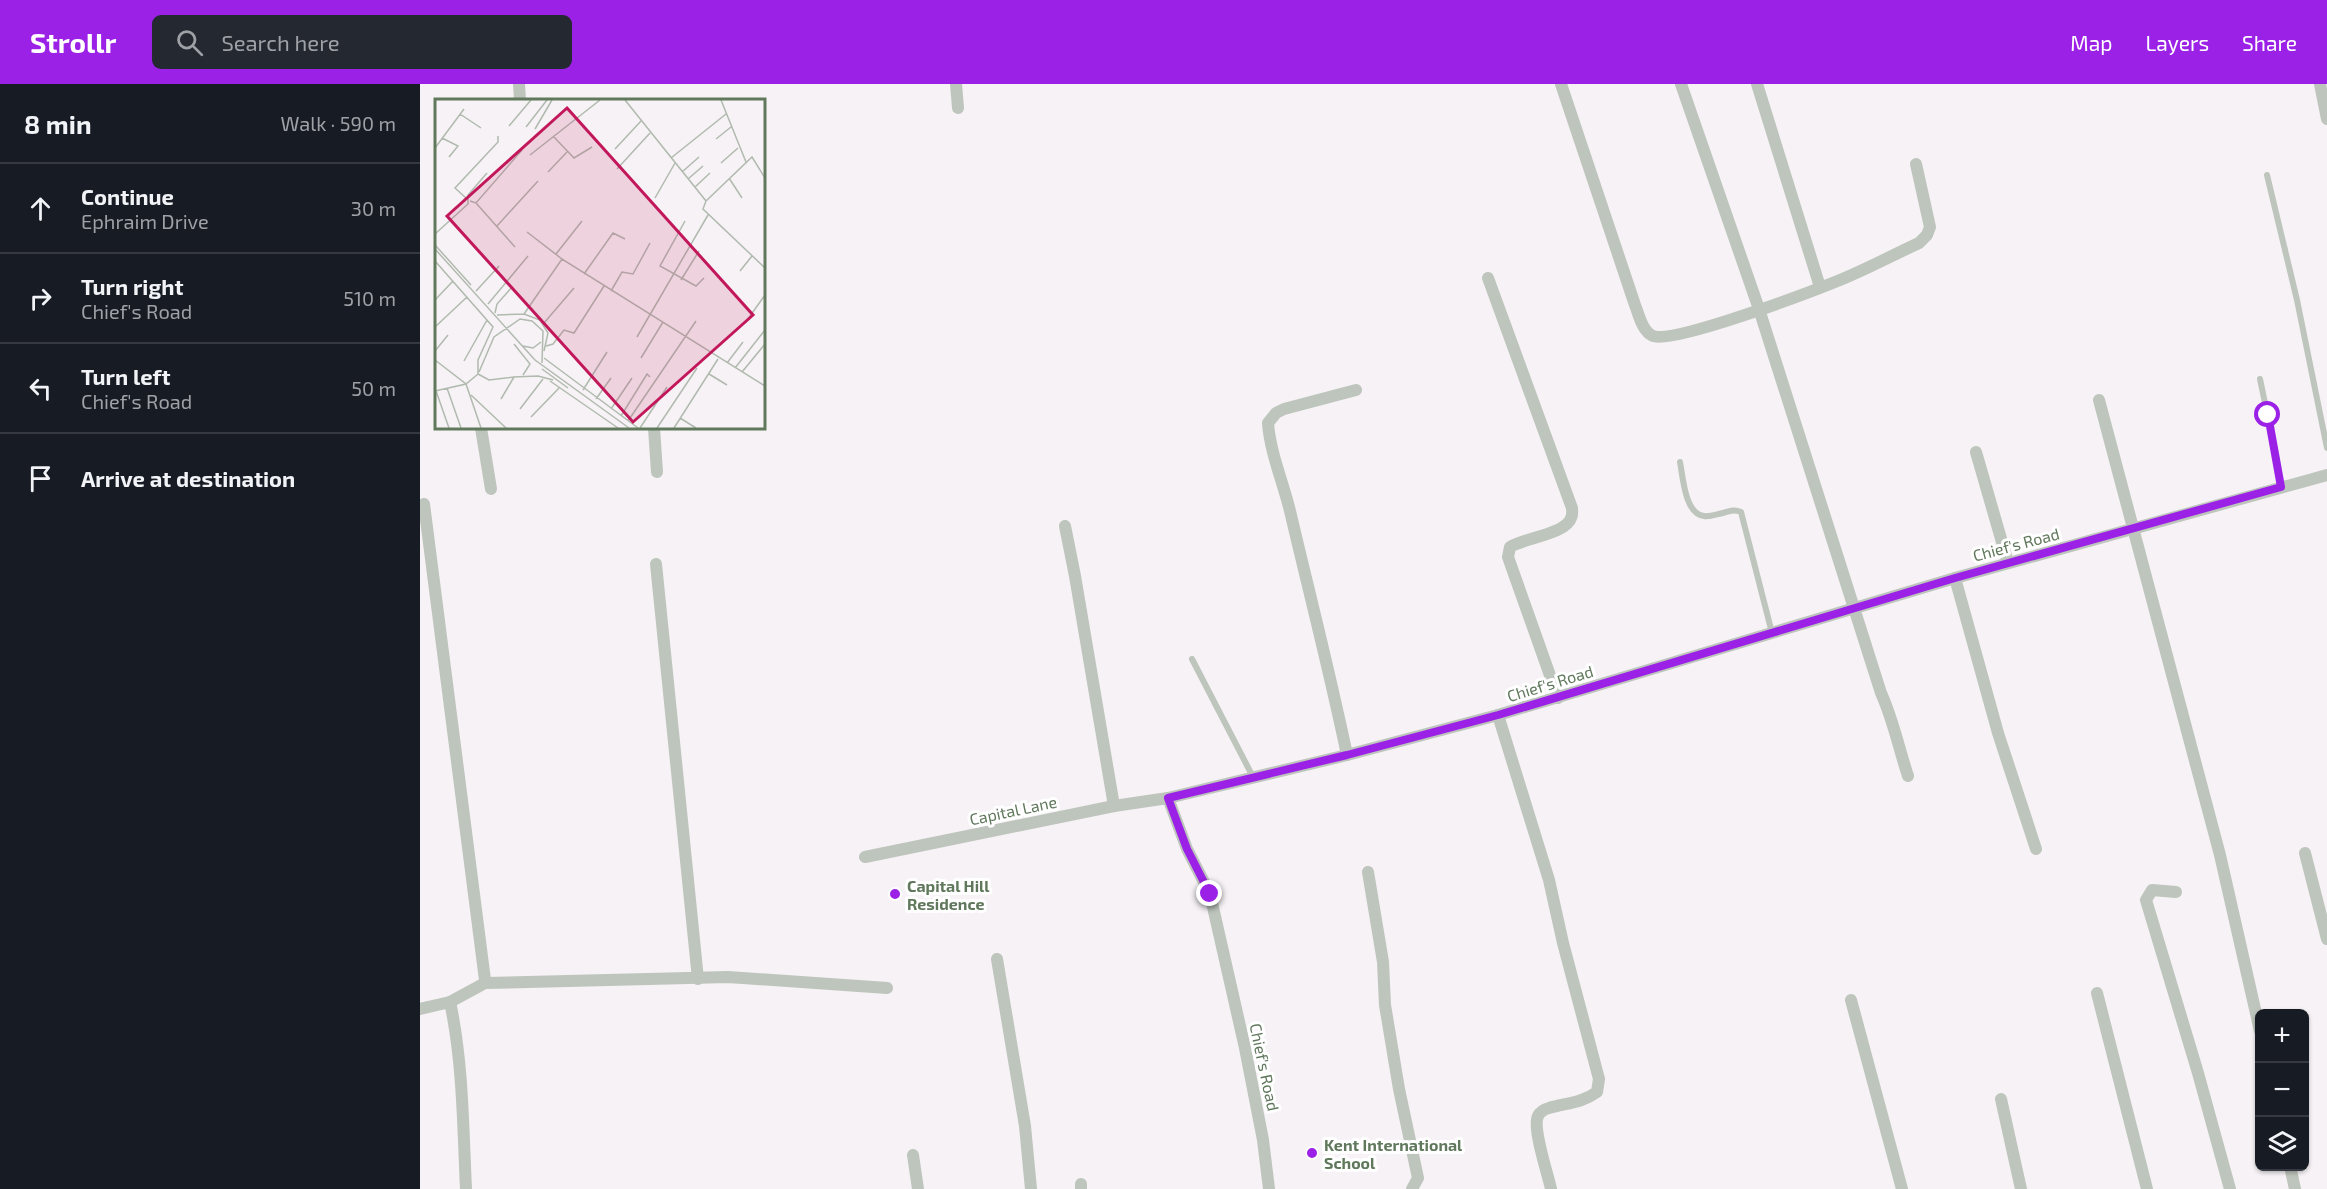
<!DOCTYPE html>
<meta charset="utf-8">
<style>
:root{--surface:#171b24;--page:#242831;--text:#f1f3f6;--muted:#9ea1a6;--line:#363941;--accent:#9c21e7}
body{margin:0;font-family:"Exo 2",sans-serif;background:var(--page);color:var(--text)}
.controls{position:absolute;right:18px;bottom:18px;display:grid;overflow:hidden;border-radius:9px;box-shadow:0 2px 4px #0004}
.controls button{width:54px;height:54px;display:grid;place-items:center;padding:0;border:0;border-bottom:2px solid var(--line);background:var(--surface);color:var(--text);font:30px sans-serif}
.stop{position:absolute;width:18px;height:18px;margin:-14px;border:4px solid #9c21e7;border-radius:50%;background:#fff}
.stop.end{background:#9c21e7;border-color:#fff;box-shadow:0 2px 6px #0008}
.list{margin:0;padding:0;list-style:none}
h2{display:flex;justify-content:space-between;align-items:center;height:78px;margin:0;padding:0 24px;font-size:26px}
h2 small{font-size:20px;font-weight:400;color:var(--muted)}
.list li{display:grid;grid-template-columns:39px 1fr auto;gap:18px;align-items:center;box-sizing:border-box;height:90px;padding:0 24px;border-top:2px solid var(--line)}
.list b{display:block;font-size:22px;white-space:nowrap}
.list p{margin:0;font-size:20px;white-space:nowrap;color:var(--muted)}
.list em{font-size:20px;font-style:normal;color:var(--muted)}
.icon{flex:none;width:33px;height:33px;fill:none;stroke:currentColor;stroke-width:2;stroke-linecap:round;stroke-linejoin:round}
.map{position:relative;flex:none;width:1907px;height:1105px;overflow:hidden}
header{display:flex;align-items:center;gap:36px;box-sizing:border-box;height:84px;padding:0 30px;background:var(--accent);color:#fff}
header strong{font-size:28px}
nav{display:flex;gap:33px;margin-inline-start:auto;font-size:21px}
.search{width:420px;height:54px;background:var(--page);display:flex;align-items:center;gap:15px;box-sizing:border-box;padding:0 21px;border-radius:9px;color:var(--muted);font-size:22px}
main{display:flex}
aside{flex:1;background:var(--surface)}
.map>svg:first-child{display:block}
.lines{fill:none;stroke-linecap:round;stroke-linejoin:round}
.service{stroke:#bdc5bc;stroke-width:6}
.minor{stroke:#bdc5bc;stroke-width:12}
.route{stroke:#9c21e7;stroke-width:8}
.poi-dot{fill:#9c21e7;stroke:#fff;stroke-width:2}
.labels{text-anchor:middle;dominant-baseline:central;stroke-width:6;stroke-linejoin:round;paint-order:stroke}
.street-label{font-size:16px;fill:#60785c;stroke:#fff}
.poi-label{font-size:16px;font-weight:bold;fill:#60785c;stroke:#fff;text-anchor:start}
.inset-road{fill:none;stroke:#b1baaf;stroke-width:1.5}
.view{fill:#c2185b;fill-opacity:0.15;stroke:#c2185b;stroke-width:3}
.inset-edge{fill:none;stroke:#60785c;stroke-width:3}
</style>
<header>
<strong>Strollr</strong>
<div class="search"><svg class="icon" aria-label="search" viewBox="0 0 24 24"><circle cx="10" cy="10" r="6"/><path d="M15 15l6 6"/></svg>Search here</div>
<nav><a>Map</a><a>Layers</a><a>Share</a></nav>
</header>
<main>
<aside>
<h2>8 min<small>Walk · 590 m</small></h2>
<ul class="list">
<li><svg class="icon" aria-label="ahead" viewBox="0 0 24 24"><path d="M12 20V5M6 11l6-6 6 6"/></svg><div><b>Continue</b><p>Ephraim Drive</p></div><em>30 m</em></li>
<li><svg class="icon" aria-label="right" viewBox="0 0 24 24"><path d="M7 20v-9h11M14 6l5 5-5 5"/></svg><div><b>Turn right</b><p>Chief's Road</p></div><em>510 m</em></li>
<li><svg class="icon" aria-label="left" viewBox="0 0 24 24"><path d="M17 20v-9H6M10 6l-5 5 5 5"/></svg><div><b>Turn left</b><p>Chief's Road</p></div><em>50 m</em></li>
<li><svg class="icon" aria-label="arrive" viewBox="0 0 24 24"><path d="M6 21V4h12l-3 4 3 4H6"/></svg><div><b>Arrive at destination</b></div></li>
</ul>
</aside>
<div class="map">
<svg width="1907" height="1105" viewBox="0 0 1907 1105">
<rect width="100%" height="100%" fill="#f6f2f5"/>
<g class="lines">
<!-- service -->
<g class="service">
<polyline points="1847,91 1877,216 1907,364"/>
<polyline points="1840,295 1855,367 1861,403"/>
<path d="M1260,378C1263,394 1265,430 1284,432C1290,433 1297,430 1303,429C1310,427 1314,425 1321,428L1352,549"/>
<polyline points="772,575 833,693"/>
</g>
<!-- minor -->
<g class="minor">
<polyline points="99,0 100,16"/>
<polyline points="536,0 538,24"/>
<path d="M1141,0L1215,221C1219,231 1222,247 1233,252C1254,260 1393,207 1420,196C1447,185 1473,171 1499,159L1507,151L1510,143L1496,80"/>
<path d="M1261,0L1339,225L1461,609C1473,635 1479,665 1488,692"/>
<polyline points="1337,0 1400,203"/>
<polyline points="1900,0 1907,35"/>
<path d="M1068,194L1152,424C1152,427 1153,430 1151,434C1146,450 1104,454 1090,463L1088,473L1138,614"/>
<polyline points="1679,316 1800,771 1840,947"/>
<polyline points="61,344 71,405"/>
<polyline points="234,344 237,388"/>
<polyline points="1556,368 1588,479"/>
<polyline points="4,420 65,896 65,899 30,918"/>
<polyline points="645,442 655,492 694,722"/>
<polyline points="236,480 278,895"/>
<polyline points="1535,494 1578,649 1616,765"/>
<path d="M1078,631L1129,796L1143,859L1179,995L1177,1008C1162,1019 1146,1019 1129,1024C1125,1025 1120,1028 1118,1032C1112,1044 1128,1090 1131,1105"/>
<path d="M927,671C910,589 889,508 870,427C863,398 850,368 848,339L856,329L864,325L936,306"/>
<polyline points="1885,769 1907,855"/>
<polyline points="445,773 694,722 748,714"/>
<polyline points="948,788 963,878 965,921 979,1005 998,1094 992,1105"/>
<polyline points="1756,808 1732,806 1726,816 1778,989 1810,1105"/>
<polyline points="577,875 605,1042 611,1105"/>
<polyline points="65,899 308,893 467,904"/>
<polyline points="1677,909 1727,1105"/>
<polyline points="1431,916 1482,1105"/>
<path d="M0,925L30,918C43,978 43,1043 46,1105"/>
<polyline points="1581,1015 1601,1105"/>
<polyline points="493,1071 498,1105"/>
<polyline points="1870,1082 1875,1105"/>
<polyline points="661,1100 661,1105"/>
<polyline points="849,1105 843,1056 825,964 790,810 767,765 748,714 927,671 1078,631 1535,494 1907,391"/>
</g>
</g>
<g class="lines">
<!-- route -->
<polyline class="route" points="790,810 767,765 748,714 927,671 1078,631 1535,494 1861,403 1848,331"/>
</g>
<!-- markers -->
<g class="poi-dot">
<circle cx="475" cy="810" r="6"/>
<circle cx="892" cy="1069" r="6"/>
</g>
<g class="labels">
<!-- street labels -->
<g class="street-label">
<text transform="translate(1596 460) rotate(-15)">Chief's Road</text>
<text transform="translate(1130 599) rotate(-17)">Chief's Road</text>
<text transform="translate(593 726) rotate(-12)">Capital Lane</text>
<text transform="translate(845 983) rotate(78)">Chief's Road</text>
</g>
<!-- poi labels -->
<g class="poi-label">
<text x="487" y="801">Capital Hill<tspan x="487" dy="18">Residence</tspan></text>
<text x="904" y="1060">Kent International<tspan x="904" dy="18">School</tspan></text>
</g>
</g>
<!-- overview -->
<g transform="translate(15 15)">
<rect width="330" height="330" fill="#f6f2f5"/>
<path class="inset-road" d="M190,1L271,102L268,110L330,169M286,1L311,63M25,15L46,29M74,27L96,1M91,28L112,1M100,30L117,1M118,37L139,59L157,48M7,39L23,47L14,58M281,40L296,28M0,49L29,10M180,50L206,22M95,56L165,1M236,59L291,15M286,64L303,49M182,70L215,34M113,73L132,53M247,73L264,58M294,79L307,99M253,80L268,67M260,88L275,74M31,99L20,89L63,43V37M220,99L240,64M35,102L41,104L87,51M271,102L317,58L330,79M41,104L80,148M250,122L225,167L261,187L269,179M62,127L103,82M92,133L127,160M0,135L33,105V96L52,74M0,146L36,186M0,150L100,261L194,329M121,155L147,122M0,162L58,228L43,261V275L31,285L0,292M305,172L317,157M149,175L178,134L190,140M246,181L264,152M41,192L64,167M176,192L187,173L198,175L215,144M0,201L18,182M53,205L93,157M60,214L62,205L77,188M89,215L127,160L330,287M62,216L89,215L105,221L113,234L109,252M109,224L139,189M310,224L330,196M0,228L32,198M202,238L273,116M79,245L95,265L88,276M88,247L98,249L106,243M111,247L118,245L129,231L139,234L169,187M0,252L13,236M109,259L203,329M206,259L228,223M0,261L31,285L46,329M29,262L52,221M292,264L308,243M300,269L330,231M107,270L133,289M44,273L59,238L85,220L97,222L108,232L107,264M307,273L330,245M43,275L54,281L79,278M274,275L292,286M78,278L103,277L118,281M115,282L183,329M12,289L26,329M148,291L172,253M1,292L14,329M36,296L71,329M66,300L79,278M161,300L176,279M85,310L108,280M176,310L197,279M186,317L212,275L215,278M96,318L125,288M245,319L261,329M193,322L261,222M205,329L232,288M222,329L262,269M239,329L283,260"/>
<path class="view" d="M132,9L318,216L198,323L12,117Z"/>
<rect width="330" height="330" class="inset-edge"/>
</g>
</svg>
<div class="controls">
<button>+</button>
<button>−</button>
<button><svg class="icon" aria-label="layers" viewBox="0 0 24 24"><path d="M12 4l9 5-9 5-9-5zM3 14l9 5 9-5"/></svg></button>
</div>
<div class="stop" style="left:1848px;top:331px"></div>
<div class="stop end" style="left:790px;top:810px"></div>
</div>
</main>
